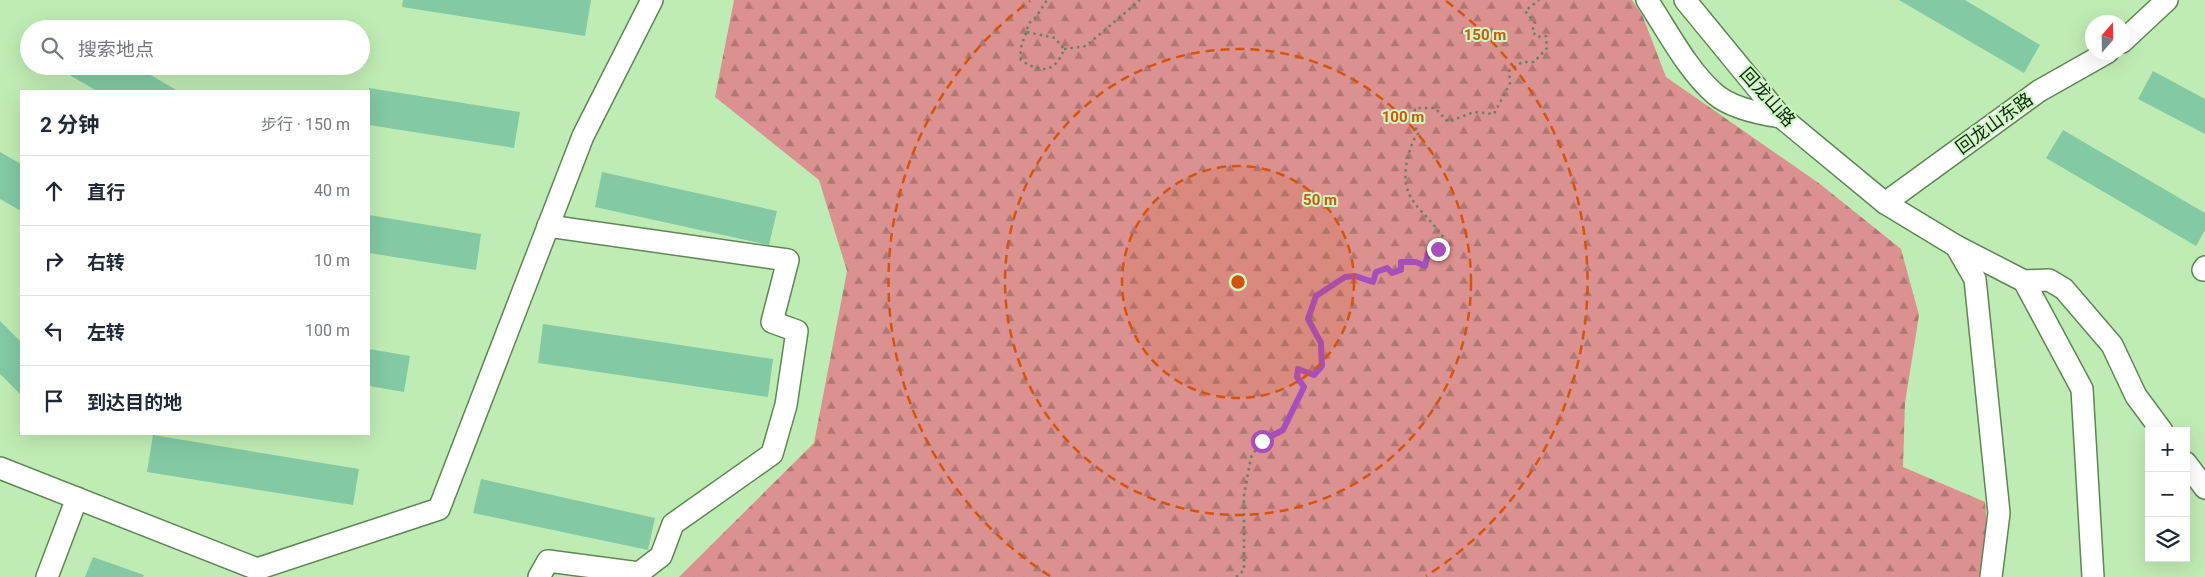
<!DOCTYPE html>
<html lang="zh">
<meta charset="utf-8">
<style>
:root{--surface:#fff;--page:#f6f6f7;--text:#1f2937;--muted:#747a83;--line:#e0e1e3}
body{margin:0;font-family:Roboto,"Noto Sans SC",sans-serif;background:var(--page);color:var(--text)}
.controls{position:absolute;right:15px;bottom:15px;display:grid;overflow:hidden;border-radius:0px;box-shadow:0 5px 20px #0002}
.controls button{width:45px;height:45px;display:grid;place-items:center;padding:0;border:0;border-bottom:1px solid var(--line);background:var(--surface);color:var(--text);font:25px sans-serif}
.compass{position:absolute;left:2085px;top:15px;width:45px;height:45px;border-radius:50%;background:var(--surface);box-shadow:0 5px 20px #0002;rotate:20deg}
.stop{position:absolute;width:15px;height:15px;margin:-11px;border:4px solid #a64ebb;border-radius:50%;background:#fff}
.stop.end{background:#a64ebb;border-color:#fff;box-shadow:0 1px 5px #0008}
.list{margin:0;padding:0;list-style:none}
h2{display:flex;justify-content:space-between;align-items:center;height:65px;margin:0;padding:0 20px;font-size:21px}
h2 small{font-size:16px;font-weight:400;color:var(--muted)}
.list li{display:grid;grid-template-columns:32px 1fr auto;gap:15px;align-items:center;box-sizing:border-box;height:70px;padding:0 20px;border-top:1px solid var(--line)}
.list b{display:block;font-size:19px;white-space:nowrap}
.list em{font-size:16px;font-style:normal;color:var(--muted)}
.icon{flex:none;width:28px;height:28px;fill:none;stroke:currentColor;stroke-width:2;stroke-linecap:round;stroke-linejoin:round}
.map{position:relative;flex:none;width:2205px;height:577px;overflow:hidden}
.search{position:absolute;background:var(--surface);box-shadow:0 5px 20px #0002;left:20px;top:20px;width:350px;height:55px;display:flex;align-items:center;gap:12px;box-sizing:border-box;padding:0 18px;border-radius:28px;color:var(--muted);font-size:19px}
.panel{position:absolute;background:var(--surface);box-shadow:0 5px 20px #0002;left:20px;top:90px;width:350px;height:345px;border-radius:0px}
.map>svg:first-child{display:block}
.forest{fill:url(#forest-firs)}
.building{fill:#83c9a3}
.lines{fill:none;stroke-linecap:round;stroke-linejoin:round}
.minor-casing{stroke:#5e8754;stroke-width:24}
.path{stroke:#65835e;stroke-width:2.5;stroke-dasharray:2.5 4;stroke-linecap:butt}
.minor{stroke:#fff;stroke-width:21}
.route{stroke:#a64ebb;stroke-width:6}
.ring{fill:none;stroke:#d3540c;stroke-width:2.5;stroke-dasharray:9 6}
.labels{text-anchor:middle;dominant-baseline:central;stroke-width:4;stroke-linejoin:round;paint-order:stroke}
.street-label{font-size:18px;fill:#12220e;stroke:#ccf9c1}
.centre{fill:#d3540c;stroke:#ccf9c1;stroke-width:2.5}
.ring-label{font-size:15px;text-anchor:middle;font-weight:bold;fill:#d3540c;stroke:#ccf9c1;stroke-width:4;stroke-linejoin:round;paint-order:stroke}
</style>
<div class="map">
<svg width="2205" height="577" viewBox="0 0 2205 577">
<defs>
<pattern id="forest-firs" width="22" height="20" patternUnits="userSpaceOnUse" patternTransform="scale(1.25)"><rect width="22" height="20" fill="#db9190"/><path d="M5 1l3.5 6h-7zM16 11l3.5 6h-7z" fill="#b07674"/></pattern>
</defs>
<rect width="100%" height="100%" fill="#bfecb4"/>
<!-- forest -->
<polygon class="forest" points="734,0 1632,0 1643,17 1666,77 1820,184 1901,249 1919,315 1905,403 1903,467 1985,502 1990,563 1985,577 679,577 814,443 847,271 819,180 715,97"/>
<!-- building -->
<g class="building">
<polygon points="403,0 591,0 585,36 402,7"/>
<polygon points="1899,0 1965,0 2040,45 2024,73"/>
<polygon points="54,66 135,66 178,91 97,91"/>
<polygon points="2153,71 2205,99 2205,134 2138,99"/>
<polygon points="369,88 520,112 514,148 369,125"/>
<polygon points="2063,130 2205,213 2205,230 2196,246 2046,158"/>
<polygon points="0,152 21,164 21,211 0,199"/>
<polygon points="602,172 777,211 769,245 595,207"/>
<polygon points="369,215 481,234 476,270 369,253"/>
<polygon points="0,321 21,342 21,395 0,374"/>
<polygon points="543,324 773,359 768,397 538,363"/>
<polygon points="369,349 410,356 404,392 369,386"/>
<polygon points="153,435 359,469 353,505 147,472"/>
<polygon points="481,479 655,518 648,550 473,513"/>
<polygon points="93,557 144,575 143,577 85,577"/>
</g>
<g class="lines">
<!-- minor casing -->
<g class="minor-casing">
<g id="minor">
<path d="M1647,0C1667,30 1688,71 1715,94C1731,108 1761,114 1781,117"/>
<polyline points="1685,0 1781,117 1885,203 1956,246 2024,281 2082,389 2093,577"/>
<polyline points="2122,42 2167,0"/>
<polyline points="1885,203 2039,91 2108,52"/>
<polyline points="1956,246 1975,279 1999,513 1991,577"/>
<polyline points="2203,270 2205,267"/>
<polyline points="2024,281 2049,280 2064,289 2112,345 2136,396 2162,431"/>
<polyline points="2186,463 2205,488"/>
<polyline points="0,468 257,569 439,509 583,136 652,0"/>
<polyline points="47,577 77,498"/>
<polyline points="539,577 548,561 639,573 661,556 673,524 772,454 786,405 797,331 772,322 788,260 548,226"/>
</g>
</g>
<!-- path -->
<g class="path">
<path d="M1027,32L1055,38L1064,49C1055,74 1040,73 1021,60C1019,41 1026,40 1028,24L1036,17L1047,0"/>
<polyline points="1064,49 1086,46 1140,0"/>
<path d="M1236,577L1244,570V495L1251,457L1262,441L1283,430L1304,387L1297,377L1298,369L1315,375L1322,366L1321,343L1308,319L1316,296L1345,277L1355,276L1373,282L1376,272L1387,268L1393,273L1401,270V262H1416L1425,266L1428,253L1438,249L1445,240C1424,207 1397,202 1408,157C1411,147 1412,140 1419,133L1414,126L1415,108H1435L1448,122L1474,112L1494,114L1510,83L1509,71L1522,62H1534L1547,48L1546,36L1537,37L1532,31L1535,23L1525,11L1539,0"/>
</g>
<!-- minor -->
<use href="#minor" class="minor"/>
</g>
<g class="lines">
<!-- route -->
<polyline class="route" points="1262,441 1283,430 1304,387 1297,377 1298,369 1314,375 1322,366 1321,343 1308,319 1316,296 1345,277 1355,276 1373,282 1376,272 1387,268 1392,273 1401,270 1401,262 1416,262 1425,266 1428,253 1438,249"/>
</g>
<!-- distance rings -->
<circle cx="1238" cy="282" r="116" fill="#d3540c" fill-opacity=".12"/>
<g class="ring">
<circle cx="1238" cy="282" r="116"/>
<circle cx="1238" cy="282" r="233"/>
<path d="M1050 576A349 349 0 0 1 1030 1M1446 1A349 349 0 0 1 1426 576"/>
</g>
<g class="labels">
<!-- street labels -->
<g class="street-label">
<text transform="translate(1768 97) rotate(48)">回龙山路</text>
<text transform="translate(1994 123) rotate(-36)">回龙山东路</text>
</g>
</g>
<circle cx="1238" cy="282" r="8" class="centre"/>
<g class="ring-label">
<text x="1485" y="40">150 m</text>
<text x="1403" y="122">100 m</text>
<text x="1320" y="205">50 m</text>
</g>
</svg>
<div class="controls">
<button>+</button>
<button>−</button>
<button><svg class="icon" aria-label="layers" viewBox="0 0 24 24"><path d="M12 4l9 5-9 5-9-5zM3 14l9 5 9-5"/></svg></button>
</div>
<svg class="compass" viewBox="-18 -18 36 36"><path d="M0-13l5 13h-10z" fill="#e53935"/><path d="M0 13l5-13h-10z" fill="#747a83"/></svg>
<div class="stop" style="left:1262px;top:441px"></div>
<div class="stop end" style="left:1438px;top:249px"></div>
<div class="search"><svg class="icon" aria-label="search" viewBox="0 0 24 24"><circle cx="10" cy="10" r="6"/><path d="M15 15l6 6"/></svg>搜索地点</div>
<section class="panel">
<h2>2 分钟<small>步行 · 150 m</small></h2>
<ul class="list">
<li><svg class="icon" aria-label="ahead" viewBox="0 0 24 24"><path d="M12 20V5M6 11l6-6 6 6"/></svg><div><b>直行</b></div><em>40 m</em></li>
<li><svg class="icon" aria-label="right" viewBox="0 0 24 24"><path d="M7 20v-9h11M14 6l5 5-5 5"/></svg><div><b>右转</b></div><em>10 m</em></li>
<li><svg class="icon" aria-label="left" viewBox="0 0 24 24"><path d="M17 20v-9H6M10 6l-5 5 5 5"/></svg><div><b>左转</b></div><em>100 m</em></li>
<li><svg class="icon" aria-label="arrive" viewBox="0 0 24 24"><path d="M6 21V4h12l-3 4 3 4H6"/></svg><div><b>到达目的地</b></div></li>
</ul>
</section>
</div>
